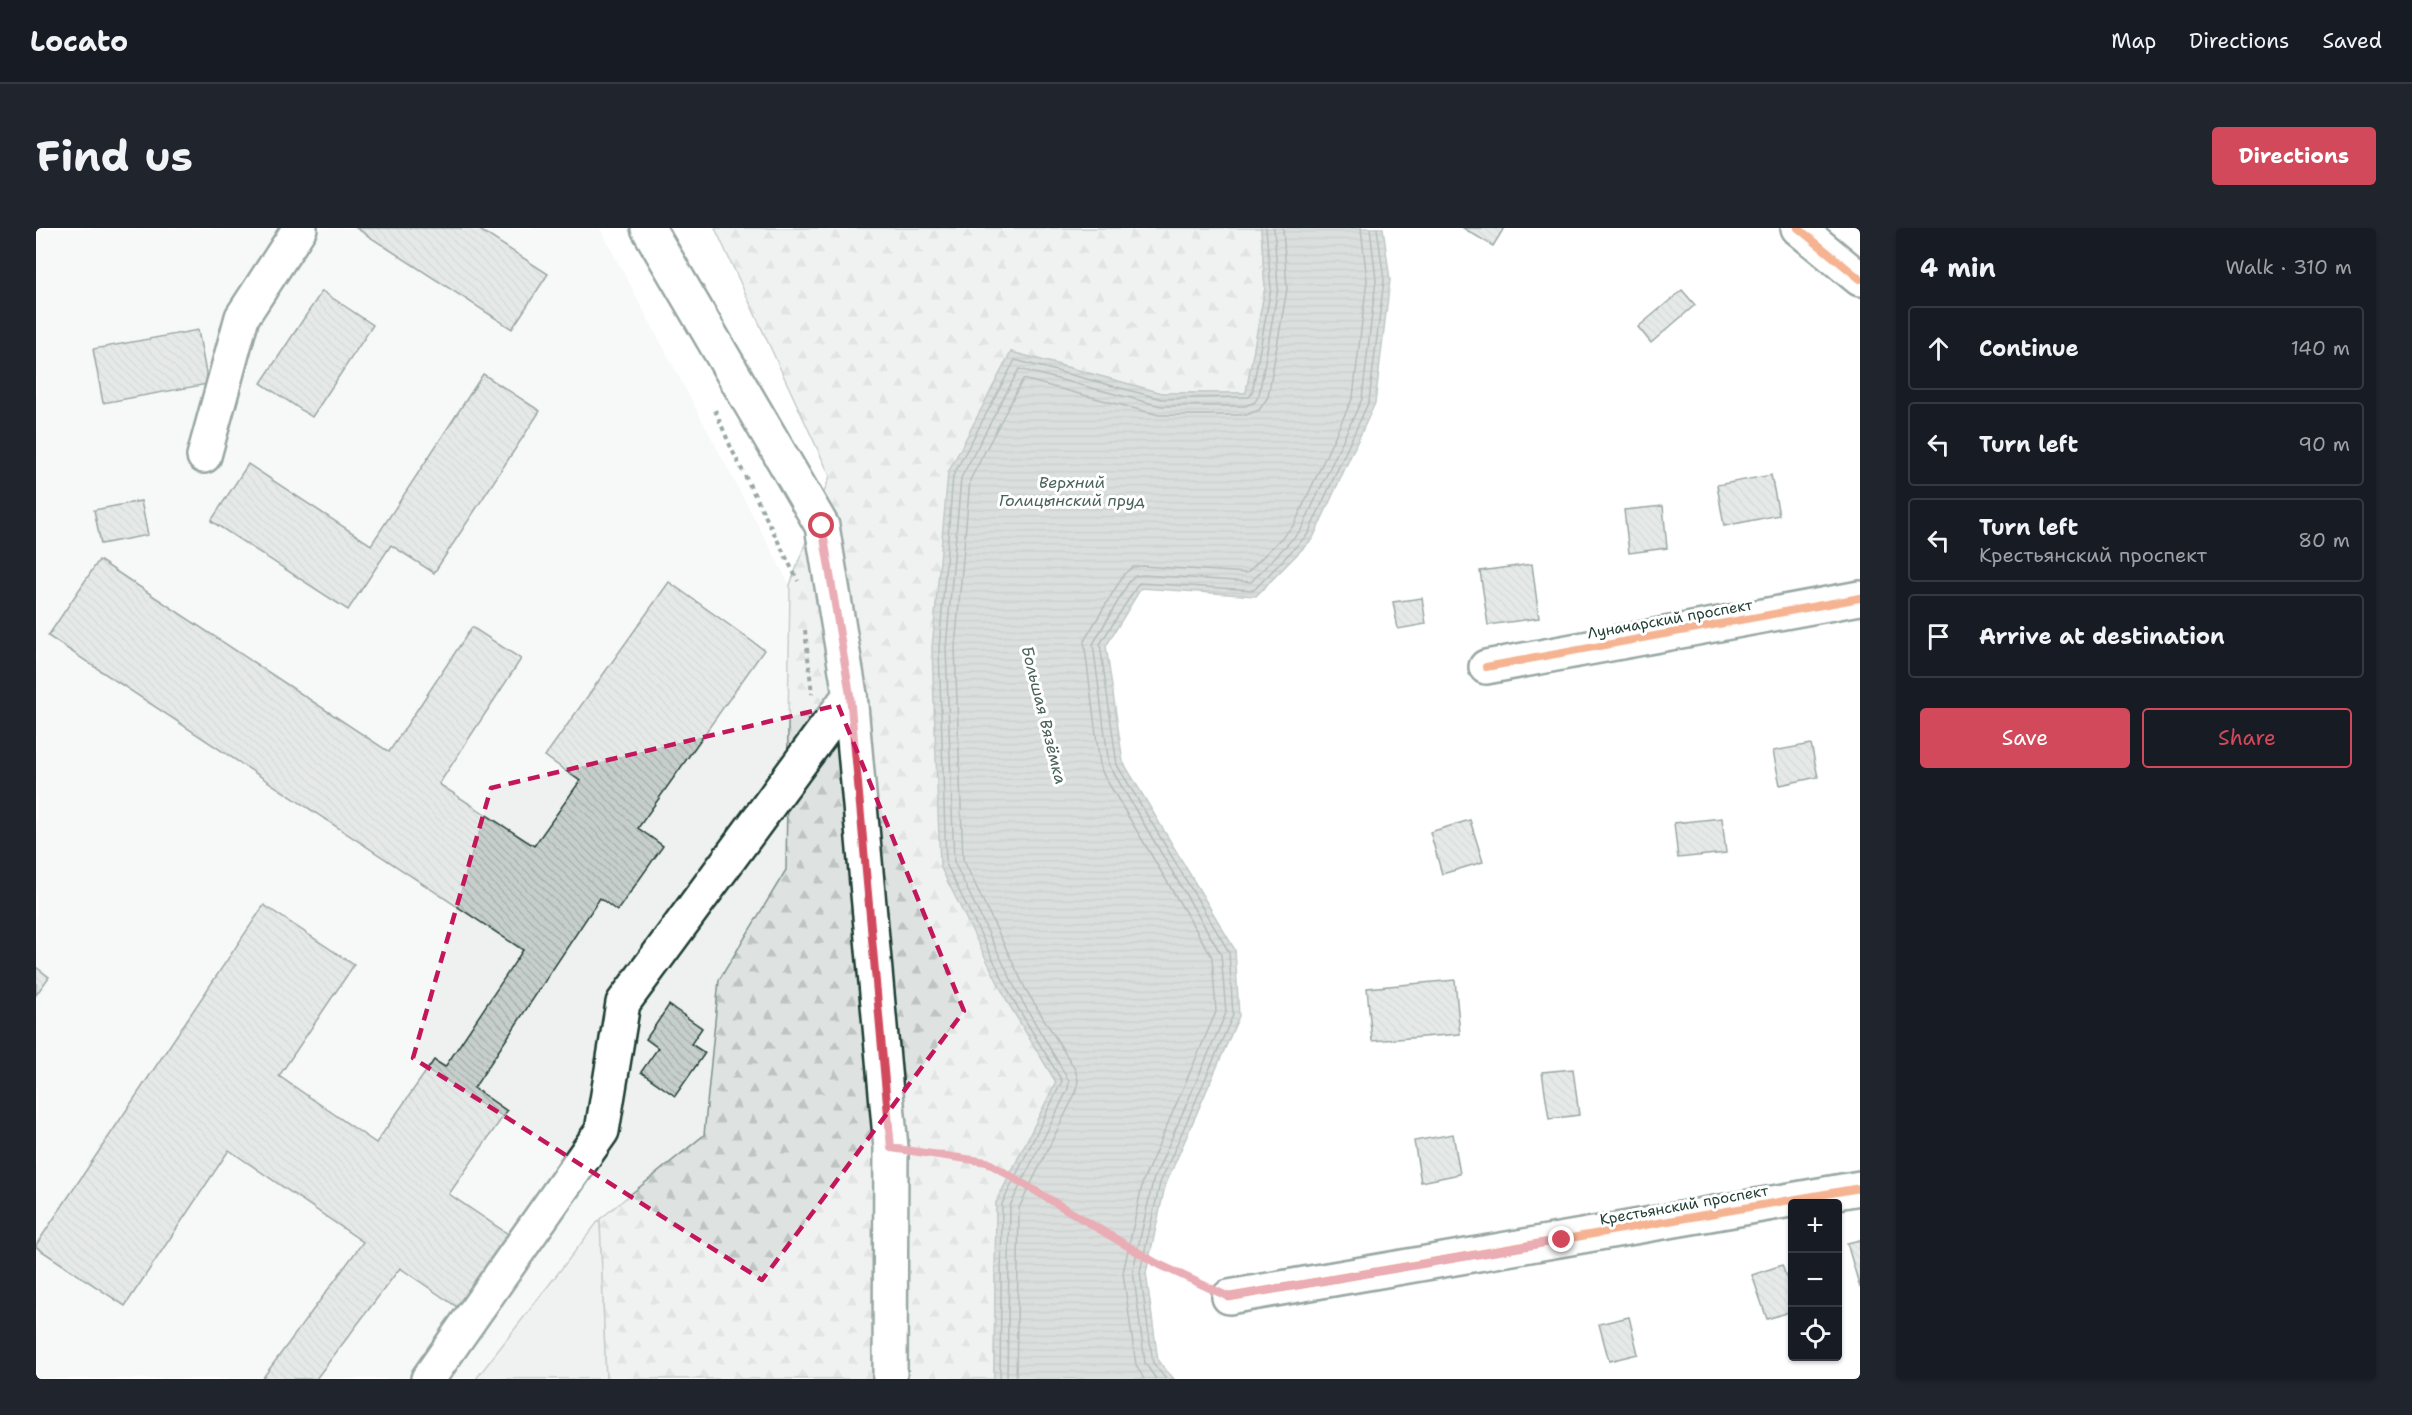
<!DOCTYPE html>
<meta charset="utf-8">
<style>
:root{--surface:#171b24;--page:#20242c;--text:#f1f3f6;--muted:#9ea1a6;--line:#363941;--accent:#d1495b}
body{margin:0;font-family:"Shantell Sans",sans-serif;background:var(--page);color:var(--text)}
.controls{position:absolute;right:18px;bottom:18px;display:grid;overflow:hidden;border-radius:6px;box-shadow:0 2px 4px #0004}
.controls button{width:54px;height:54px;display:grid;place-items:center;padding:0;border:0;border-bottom:2px solid var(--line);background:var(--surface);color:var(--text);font:30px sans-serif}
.stop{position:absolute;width:18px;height:18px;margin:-14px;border:4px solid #d1495b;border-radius:50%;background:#fff}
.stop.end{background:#d1495b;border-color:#fff;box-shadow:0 2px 6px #0008}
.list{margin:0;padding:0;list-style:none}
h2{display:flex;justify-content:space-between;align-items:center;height:78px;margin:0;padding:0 24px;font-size:26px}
h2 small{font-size:20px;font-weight:400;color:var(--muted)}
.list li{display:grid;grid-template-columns:39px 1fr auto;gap:18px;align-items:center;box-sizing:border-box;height:84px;margin:0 12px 12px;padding:0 12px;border:2px solid var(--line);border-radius:6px}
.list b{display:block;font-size:22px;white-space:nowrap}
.list p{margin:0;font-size:20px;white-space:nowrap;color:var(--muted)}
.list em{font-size:20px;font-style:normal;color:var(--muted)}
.actions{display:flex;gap:12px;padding:18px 24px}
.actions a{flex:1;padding:14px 0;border:2px solid var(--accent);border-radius:6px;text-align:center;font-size:21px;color:var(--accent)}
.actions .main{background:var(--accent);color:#fff}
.icon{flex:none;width:33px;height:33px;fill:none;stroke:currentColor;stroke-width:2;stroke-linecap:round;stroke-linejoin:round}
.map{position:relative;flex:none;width:1824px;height:1151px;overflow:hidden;border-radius:6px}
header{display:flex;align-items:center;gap:36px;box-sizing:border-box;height:84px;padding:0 30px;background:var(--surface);border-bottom:2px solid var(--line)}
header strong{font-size:28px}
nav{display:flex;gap:33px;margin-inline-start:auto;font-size:21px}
.intro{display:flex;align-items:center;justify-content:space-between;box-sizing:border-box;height:144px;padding:0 36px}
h1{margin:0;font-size:42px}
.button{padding:15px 27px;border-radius:6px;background:var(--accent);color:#fff;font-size:21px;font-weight:700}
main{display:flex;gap:36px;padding:0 36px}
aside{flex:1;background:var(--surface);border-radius:6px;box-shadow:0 2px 4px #0004}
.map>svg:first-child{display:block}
.built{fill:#eef1f0}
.green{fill:#dee3e2;stroke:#7e908b;stroke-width:1.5}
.forest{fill:url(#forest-firs);stroke:#7e908b;stroke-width:1.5}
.water{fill:url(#water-rules);stroke:#758883;stroke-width:1.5}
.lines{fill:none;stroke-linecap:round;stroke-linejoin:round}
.shore{stroke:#596f68;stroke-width:1.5}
.building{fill:url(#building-back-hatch);stroke:#1f3d34;stroke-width:1.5}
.minor-casing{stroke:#1f3d34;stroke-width:38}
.path{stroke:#1f3d34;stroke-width:4;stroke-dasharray:4.5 4.5;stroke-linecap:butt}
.minor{stroke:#fff;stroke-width:33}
.cycleway-casing{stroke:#fff;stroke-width:11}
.cycleway{stroke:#e8590c;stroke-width:8}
.route{stroke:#d1495b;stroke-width:8}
.marked{fill:none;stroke:#c2185b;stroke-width:4.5;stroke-dasharray:12 8;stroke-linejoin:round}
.labels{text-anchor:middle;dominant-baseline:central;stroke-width:6;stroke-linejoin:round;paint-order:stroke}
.street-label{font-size:15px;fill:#1f3d34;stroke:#fff}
.water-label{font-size:16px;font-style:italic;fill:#4a625b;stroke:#fff}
</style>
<header>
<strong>Locato</strong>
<nav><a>Map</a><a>Directions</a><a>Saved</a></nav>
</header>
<div class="intro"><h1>Find us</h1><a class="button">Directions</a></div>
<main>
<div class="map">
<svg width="1824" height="1151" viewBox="0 0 1824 1151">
<defs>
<pattern id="forest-firs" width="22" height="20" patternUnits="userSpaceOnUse" patternTransform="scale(1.5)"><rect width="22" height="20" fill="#dee3e2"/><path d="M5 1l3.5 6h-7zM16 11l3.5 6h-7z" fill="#bec4c2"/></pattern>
<pattern id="water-rules" width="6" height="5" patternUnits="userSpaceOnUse" patternTransform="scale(1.5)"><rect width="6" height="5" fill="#afbab7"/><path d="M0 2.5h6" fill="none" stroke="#8e9896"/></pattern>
<pattern id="building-back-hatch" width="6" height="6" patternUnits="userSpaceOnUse" patternTransform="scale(1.5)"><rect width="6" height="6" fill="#c7cfcc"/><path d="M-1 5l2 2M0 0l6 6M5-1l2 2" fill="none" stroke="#aab3b0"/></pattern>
</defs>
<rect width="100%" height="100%" fill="#fff"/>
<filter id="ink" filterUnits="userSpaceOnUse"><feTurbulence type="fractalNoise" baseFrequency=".0167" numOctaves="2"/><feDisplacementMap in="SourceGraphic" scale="12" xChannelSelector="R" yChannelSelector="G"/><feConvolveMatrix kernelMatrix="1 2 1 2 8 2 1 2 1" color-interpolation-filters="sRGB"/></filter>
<g filter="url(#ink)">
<!-- built -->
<polygon class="built" points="0,0 564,0 754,357 803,1151 0,1151"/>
<!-- green -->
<polygon class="green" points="564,991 570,1151 440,1151"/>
<!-- forest -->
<polygon class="forest" points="679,0 1225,0 1229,60 1210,165 1126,165 975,124 971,773 1020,854 960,975 958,1151 570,1151 564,991 668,907 683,752 750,642 754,357 794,248"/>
<!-- water -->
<polygon class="water" points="1225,0 1347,0 1354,52 1339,175 1277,310 1220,368 1105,360 1070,418 1087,534 1199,722 1203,788 1129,958 1110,1045 1122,1133 1138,1151 958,1151 960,975 1020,854 971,773 904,638 896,420 912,245 975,124 1126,165 1210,165 1229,60"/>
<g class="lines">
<!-- shore -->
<g class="shore">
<polyline points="964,1151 966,976 1026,853 976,770 910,636 903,420 917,248 979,132 1126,171 1213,169 1216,165 1235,60 1230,0"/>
<polyline points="971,1151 974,978 1032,861 1033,853 982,766 918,634 910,420 925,250 983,141 1125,178 1209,178 1219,174 1223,167 1242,60 1238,0"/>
<polyline points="980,1151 983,980 1040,864 1042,852 1039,841 990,762 927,631 919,420 934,252 987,151 1123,187 1210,187 1223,182 1232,169 1251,61 1247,0"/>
<polyline points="1108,1151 1100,1137 1087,1045 1107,953 1180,784 1176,729 1067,546 1064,537 1048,413 1088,346 1097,339 1107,338 1211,345 1258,297 1317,169 1331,52 1325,0"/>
<polyline points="1120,1151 1109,1135 1097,1042 1117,953 1190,785 1185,726 1073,537 1057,416 1093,354 1099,348 1107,347 1215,354 1265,302 1326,171 1340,52 1334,0"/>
<polyline points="1130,1151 1117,1135 1104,1044 1124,955 1197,787 1193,724 1081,537 1064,416 1103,355 1218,362 1272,306 1333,173 1348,52 1341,0"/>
</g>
</g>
<!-- building -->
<g class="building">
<polygon points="320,0 441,0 512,46 476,101"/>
<polygon points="1427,0 1468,0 1457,18"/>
<polygon points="1646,62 1659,77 1615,115 1602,99"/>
<polygon points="286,63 337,97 276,189 225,155"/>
<polygon points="162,102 172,156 67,175 57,121"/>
<polygon points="447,146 504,183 398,345 355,317 312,382 175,293 212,236 335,317"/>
<polygon points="1735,247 1743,287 1688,298 1681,257"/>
<polygon points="105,273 112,307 65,316 58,282"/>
<polygon points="1627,278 1631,320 1593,325 1588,282"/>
<polygon points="63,332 353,524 436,399 485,431 403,556 498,618 544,553 509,528 633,354 728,422 602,600 627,618 581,683 564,670 438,860 471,883 413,966 472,1006 421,1079 364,1040 280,1151 226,1151 327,1014 193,922 89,1078 0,1019 0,1017 228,677 318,737 243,848 340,915 398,832 409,839 487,722 12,408"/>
<polygon points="1496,336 1503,390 1452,397 1444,343"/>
<polygon points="1386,370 1390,396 1362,401 1357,374"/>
<polygon points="1775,516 1782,549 1744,557 1737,523"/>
<polygon points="1686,590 1690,625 1642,630 1638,595"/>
<polygon points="1434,592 1447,634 1406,646 1394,604"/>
<polygon points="0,739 13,749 0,767"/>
<polygon points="1419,752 1424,806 1336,813 1331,760"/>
<polygon points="633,777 666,800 655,816 669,825 639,868 605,844 622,820 610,811"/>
<polygon points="1537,841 1543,887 1513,891 1506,844"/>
<polygon points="1417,906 1424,946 1385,954 1378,913"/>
<polygon points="1824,1012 1824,1060 1811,1015"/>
<polygon points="1746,1037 1756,1066 1756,1083 1731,1091 1716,1047"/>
<polygon points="1593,1089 1602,1126 1573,1133 1563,1096"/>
</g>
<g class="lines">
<!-- minor casing -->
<g class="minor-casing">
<g id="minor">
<polyline points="612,0 786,298 814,467 855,920 854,1151"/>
<polyline points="1762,0 1824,51"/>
<polyline points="168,228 206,89 264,0"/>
<polyline points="1450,439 1824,370"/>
<polyline points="1193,1069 1824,960"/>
<polyline points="392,1151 566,903 587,775 814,467"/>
</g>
</g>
<!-- path -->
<g class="path">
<polyline points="679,182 696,222 762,353"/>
<polyline points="769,402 776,466"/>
<polyline points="885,924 951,934 1120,1035 1165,1056"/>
</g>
<!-- minor -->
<use href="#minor" class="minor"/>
<!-- cycleway casing -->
<g class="cycleway-casing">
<g id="cycleway">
<polyline points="1762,0 1824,51"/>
<polyline points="1450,439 1824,370"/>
<polyline points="1193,1069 1824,960"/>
</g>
</g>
<!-- cycleway -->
<use href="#cycleway" class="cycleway"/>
</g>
</g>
<g class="lines" filter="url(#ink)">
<!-- route -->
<polyline class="route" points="786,298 814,467 855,920 951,934 1120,1035 1193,1069 1526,1012"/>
</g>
<!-- marked area -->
<path d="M0 0H1824V1151H0ZM802,477L928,783L726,1052L377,830L455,560Z" fill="#fff" fill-opacity=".55" fill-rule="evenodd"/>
<path class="marked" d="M802,477L928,783L726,1052L377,830L455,560Z"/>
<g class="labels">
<!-- street labels -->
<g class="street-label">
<text transform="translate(1634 391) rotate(-10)">Луначарский проспект</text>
<text transform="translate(1648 977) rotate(-10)">Крестьянский проспект</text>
</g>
<!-- water labels -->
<g class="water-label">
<text x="1036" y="254">Верхний<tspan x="1036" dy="18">Голицынский пруд</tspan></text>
<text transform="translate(1008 487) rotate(76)">Большая Вязёмка</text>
</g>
</g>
</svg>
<div class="controls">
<button>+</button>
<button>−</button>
<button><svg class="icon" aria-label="locate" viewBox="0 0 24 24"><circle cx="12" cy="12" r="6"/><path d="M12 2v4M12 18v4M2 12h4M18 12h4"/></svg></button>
</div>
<div class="stop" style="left:786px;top:298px"></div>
<div class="stop end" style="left:1526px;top:1012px"></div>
</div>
<aside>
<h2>4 min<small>Walk · 310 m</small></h2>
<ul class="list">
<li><svg class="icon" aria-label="ahead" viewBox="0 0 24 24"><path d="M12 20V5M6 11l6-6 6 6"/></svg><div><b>Continue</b></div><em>140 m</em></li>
<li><svg class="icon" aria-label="left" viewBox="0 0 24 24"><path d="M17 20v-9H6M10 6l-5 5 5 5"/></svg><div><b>Turn left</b></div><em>90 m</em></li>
<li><svg class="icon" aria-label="left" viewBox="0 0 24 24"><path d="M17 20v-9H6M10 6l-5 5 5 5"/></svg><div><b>Turn left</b><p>Крестьянский проспект</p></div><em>80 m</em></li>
<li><svg class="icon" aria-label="arrive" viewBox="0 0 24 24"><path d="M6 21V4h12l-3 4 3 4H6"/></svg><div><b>Arrive at destination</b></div></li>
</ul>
<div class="actions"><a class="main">Save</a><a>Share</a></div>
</aside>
</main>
